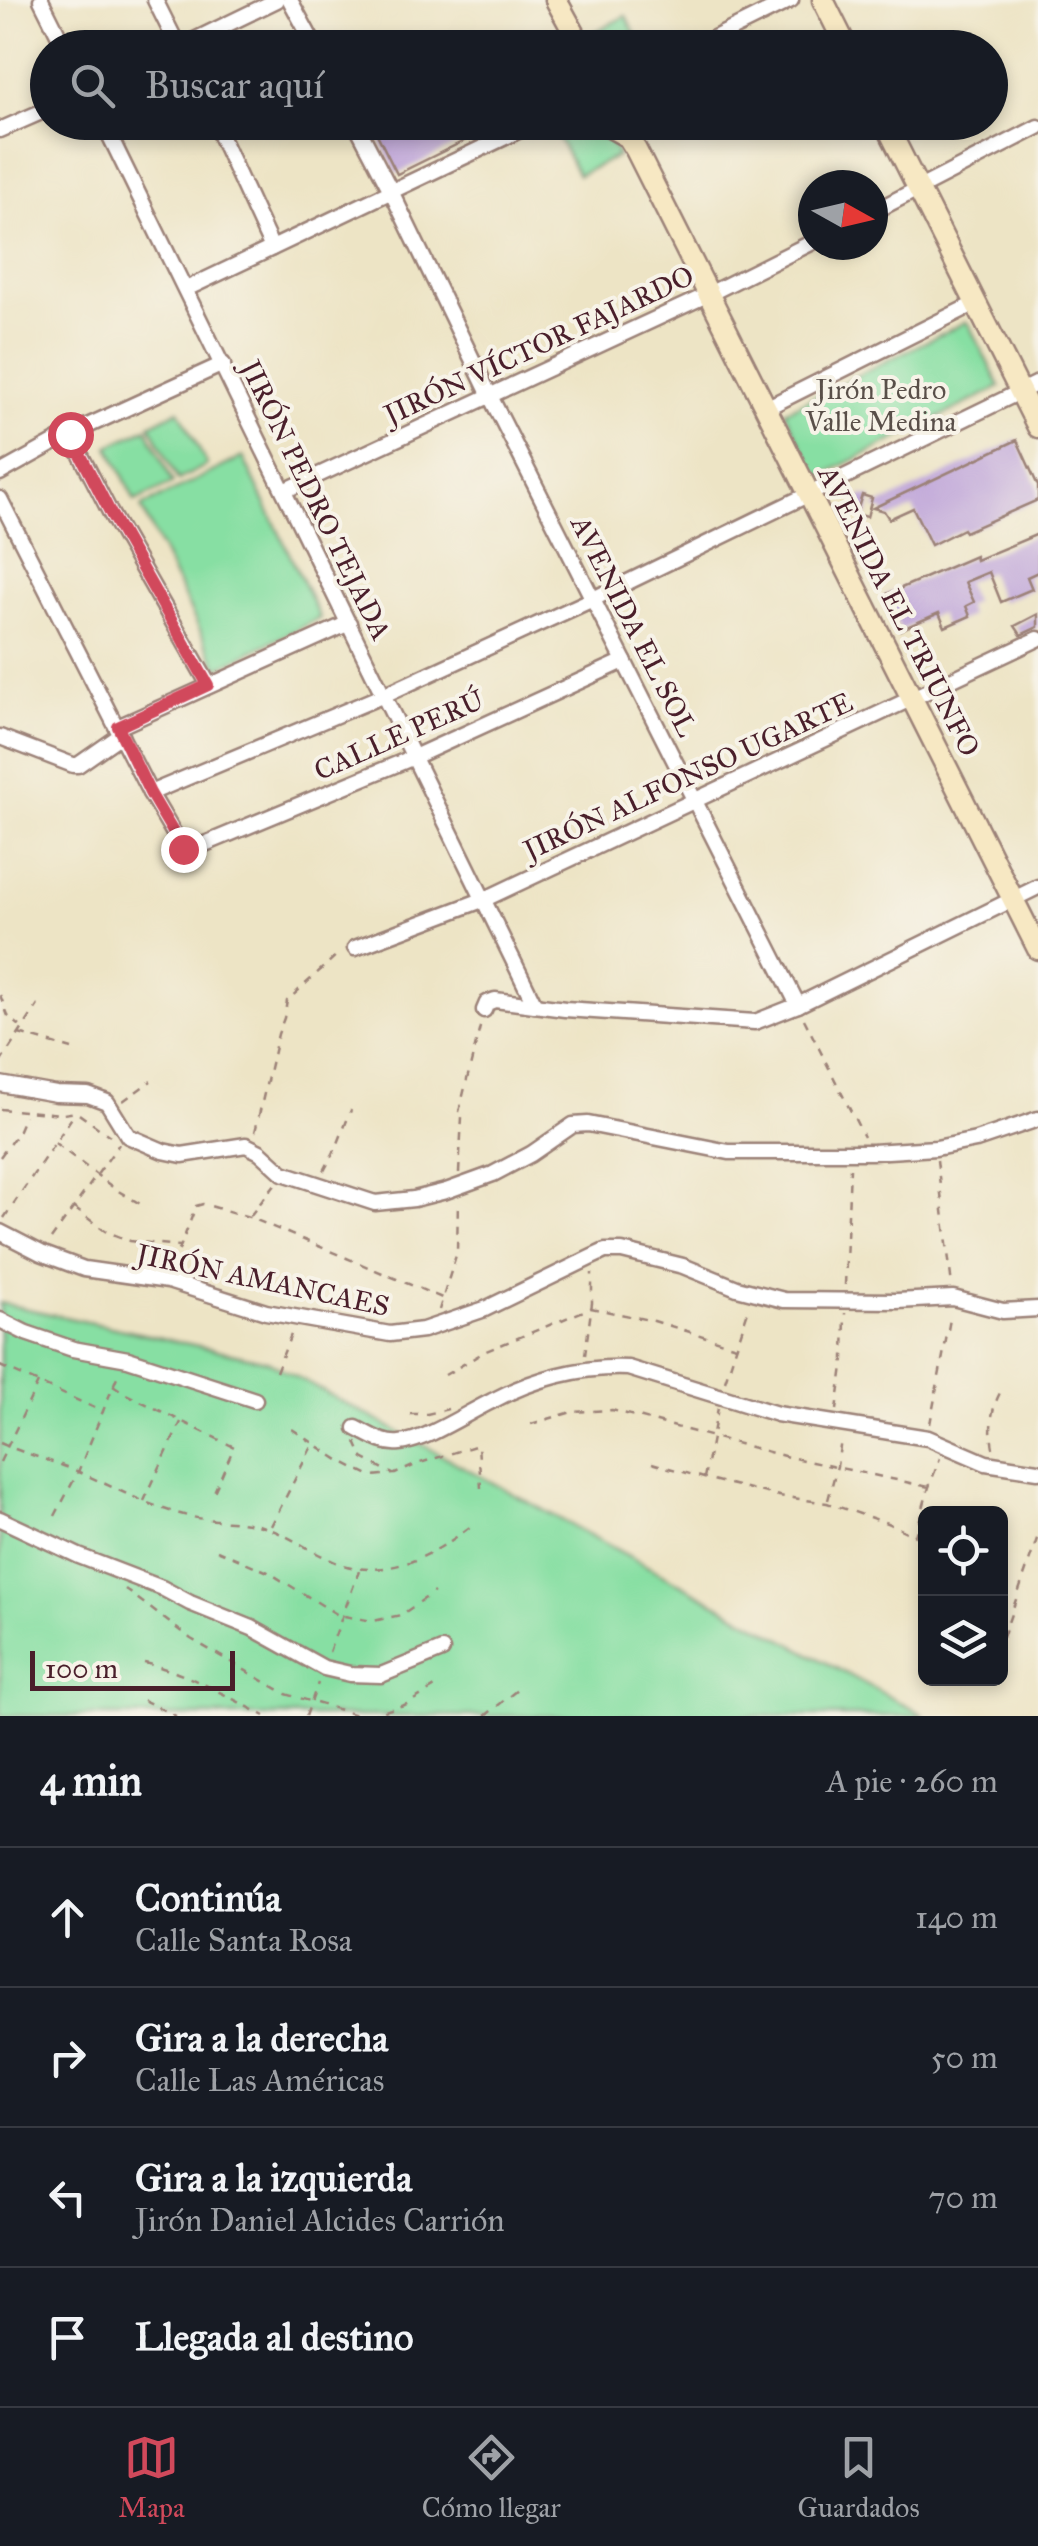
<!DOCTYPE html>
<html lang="es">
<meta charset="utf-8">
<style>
:root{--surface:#171b24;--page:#242831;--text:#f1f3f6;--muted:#9ea1a6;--line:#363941;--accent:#d1495b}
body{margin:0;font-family:"IM FELL Great Primer",serif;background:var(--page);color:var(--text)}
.controls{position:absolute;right:30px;bottom:30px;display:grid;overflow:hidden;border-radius:15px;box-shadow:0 5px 15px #0003}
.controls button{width:90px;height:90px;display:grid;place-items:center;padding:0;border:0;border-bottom:2px solid var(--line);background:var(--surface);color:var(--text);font:50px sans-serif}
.compass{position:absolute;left:798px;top:170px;width:90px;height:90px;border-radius:50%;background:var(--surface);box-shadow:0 5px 15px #0003;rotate:98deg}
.scale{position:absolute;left:30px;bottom:25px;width:205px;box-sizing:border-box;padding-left:10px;border:5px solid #4a1f2b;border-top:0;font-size:28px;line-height:35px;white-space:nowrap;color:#4a1f2b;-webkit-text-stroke:8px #f7f3e8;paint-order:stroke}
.stop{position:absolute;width:30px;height:30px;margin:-22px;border:8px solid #d1495b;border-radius:50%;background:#fff}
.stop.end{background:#d1495b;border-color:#fff;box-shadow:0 2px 10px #0008}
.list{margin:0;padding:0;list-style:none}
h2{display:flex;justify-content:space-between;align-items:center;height:130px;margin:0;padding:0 40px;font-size:42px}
h2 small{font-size:32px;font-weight:400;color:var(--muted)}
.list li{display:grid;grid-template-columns:65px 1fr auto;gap:30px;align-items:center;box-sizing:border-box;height:140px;padding:0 40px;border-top:2px solid var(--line)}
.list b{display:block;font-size:38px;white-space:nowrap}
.list p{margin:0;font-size:32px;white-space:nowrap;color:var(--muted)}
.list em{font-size:32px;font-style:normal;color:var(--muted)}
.icon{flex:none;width:55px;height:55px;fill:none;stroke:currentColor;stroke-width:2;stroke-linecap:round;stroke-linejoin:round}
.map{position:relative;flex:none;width:1038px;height:1716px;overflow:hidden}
.search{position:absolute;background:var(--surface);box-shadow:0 5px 15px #0003;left:30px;right:30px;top:30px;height:110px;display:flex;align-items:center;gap:25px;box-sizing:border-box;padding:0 35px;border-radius:55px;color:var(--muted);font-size:38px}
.sheet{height:690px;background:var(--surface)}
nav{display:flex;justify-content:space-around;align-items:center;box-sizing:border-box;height:140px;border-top:2px solid var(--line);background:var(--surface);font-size:28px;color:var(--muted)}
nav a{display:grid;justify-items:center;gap:5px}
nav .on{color:var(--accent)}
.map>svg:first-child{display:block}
.green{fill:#87dfa3;stroke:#687f67;stroke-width:2.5}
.building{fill:#bca1d8}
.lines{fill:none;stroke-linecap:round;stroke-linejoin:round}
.street-casing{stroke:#9c8278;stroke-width:19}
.secondary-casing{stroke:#9c8278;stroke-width:25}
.path{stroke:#9c8278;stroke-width:2.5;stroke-dasharray:8 8;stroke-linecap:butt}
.street{stroke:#fff;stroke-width:14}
.secondary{stroke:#f7e8c3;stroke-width:20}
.route{stroke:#d1495b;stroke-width:12}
.labels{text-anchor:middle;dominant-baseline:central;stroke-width:8;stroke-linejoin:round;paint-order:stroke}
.street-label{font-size:28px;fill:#4a1f2b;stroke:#f7f3e8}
.park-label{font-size:28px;fill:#594f49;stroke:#f7f3e8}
</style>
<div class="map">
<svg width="1038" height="1716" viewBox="0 0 1038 1716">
<rect width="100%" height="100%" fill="#f7f3e8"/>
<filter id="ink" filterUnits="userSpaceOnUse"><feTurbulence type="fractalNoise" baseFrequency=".01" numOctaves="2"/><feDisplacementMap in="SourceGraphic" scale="20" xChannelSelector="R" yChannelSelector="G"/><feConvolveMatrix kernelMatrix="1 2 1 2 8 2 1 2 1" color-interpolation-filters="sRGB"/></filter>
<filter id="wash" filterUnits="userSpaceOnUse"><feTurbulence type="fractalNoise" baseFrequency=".0048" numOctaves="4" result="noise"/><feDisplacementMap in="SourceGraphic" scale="40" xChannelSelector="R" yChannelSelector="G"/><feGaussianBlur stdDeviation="2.25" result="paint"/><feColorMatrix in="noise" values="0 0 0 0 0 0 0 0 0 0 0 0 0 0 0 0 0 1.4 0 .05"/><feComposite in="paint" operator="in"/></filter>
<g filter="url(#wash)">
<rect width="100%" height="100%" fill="#ede4c5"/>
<!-- green -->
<g class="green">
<polygon points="626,16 642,47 597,47 590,34"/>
<polygon points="637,122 680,122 680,123 643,140"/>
<polygon points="566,125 610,140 618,156 578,175 555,132"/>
<polygon points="966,322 969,325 1000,387 817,478 785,411"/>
<polygon points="179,410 207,465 178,480 150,425"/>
<polygon points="147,428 173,483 135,501 109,446"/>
<polygon points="243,457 320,618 218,668 141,507"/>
<polygon points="0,1303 267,1361 925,1716 0,1716"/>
</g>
<g id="blocks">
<!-- building -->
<g class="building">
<polygon points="401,122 459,122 468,139 397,174 377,134"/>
<polygon points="1017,440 1038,486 1038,500 965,532 963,529 931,545 913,508 889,519 884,511 873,508"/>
<polygon points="862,495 872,498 867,517 856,514"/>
<polygon points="1038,534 1038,572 1027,577 1032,589 1001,602 989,572 965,582 974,602 966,606 970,616 945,627 939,613 900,630 885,595 975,556 976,560"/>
<polygon points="1038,614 1038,627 1021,635 1015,626"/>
</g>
</g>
</g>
<g filter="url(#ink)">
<use href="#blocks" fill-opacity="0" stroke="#9c8278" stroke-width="2.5"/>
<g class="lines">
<!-- street casing -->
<g class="street-casing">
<g id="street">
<polyline points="41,0 65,48"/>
<polyline points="155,0 179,48"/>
<polyline points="290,0 316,48"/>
<polyline points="178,48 277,0"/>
<polyline points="694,48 791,0"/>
<polyline points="103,122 535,1005"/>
<polyline points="214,122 272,248"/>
<polyline points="355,122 391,191 490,396 798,1005"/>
<polyline points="0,130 48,109"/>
<polyline points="873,212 1038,127"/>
<polyline points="186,289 537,122"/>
<polyline points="766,408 976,303"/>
<polyline points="70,434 111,514 209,685"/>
<polyline points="0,473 70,434 223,364"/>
<polyline points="284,491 707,295 813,242"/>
<polyline points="0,499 150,793 183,849 188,851 414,757 624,661"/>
<polyline points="118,727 349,623"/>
<polyline points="0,737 73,765 78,765 121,735"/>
<polyline points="150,793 384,695 593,599 1038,383"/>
<polyline points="355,948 485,899 1038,639"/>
<polyline points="484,1010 487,1003 495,1000 565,1009 755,1022 798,1005 1038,887"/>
<polyline points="0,1084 56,1094 88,1095 107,1102 128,1136 163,1151 182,1155 246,1145 260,1152 283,1173 375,1203 414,1199 446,1191 493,1174 531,1154 573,1125 588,1124 729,1152 872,1152 936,1148 976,1140 1038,1119"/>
<polyline points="0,1232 41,1253 84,1269 168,1281 266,1312 390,1334 423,1330 485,1309 592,1257 605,1251 622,1251 683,1266 737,1288 784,1300 897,1301 953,1298 1003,1311 1038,1309"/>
<polyline points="0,1320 26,1333 73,1349 128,1359 255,1400"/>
<path d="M356,1428C370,1435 384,1445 400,1443C427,1440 467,1413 492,1401C533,1379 581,1366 628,1368L777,1414L928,1438L986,1463L1038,1471"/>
<polyline points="0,1519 79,1556 162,1588 190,1603 252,1628 324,1668 350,1674 381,1675 442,1650"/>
</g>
</g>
<!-- secondary casing -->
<g class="secondary-casing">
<g id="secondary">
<polyline points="556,0 579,42 587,48"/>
<polyline points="823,0 847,48"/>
<polyline points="601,122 628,137 636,150 1038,949"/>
<polyline points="885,122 1038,427"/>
</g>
</g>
<!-- path -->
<g class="path">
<polyline points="0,995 8,1016 20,1026"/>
<polyline points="804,1019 864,1137"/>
<polyline points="19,1034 72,1049"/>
<polyline points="0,1063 38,1005"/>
<polyline points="123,1101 151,1081"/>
<polyline points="0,1109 63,1114 76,1112 110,1136"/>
<polyline points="255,1132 278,1034 284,1018 287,1001 340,952"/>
<polyline points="55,1143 115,1189 142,1205"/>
<polyline points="0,1157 18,1132 25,1116"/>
<polyline points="937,1160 952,1286"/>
<polyline points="324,1171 337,1146 351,1110"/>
<polyline points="459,1173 462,1117 458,1116 481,1023"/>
<polyline points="74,1208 105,1231 130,1241 180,1246"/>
<polyline points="250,1216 276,1183"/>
<polyline points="4,1218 75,1113"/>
<polyline points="51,1239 119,1144"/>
<polyline points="173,1266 196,1206 203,1204 249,1217 442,1298"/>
<polyline points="845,1285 850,1168"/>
<polyline points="439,1310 457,1252 458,1201"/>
<polyline points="585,1355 592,1303 592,1273"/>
<polyline points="0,1366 104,1412"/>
<polyline points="276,1372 292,1332"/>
<polyline points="445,1375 486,1351 591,1308 654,1321 736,1346"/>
<polyline points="725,1381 749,1308"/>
<polyline points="113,1385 126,1394 234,1447 214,1492"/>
<polyline points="837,1410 844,1359 845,1313"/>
<polyline points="410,1414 427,1414 448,1409"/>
<polyline points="531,1424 572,1412 612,1410 784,1456 929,1487"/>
<polyline points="930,1424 951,1314"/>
<polyline points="292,1429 339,1460 371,1476 395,1474 420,1463 478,1445 481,1488"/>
<polyline points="356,1442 363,1458 393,1474"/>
<path d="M0,1443C25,1454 53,1461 79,1472C116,1488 151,1508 192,1517C216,1522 243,1519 267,1528C302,1540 333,1571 372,1569C414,1567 442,1548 474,1524"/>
<path d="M993,1448C989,1425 991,1409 1002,1389"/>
<polyline points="0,1462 38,1383"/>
<polyline points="652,1463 704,1478 779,1496 827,1503 887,1523 915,1536 929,1487 940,1458"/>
<polyline points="704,1478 718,1408"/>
<polyline points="828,1500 837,1466 841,1440"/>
<polyline points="144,1501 181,1422"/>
<polyline points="55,1516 78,1472 119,1372"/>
<polyline points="271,1526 313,1444"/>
<polyline points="217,1550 268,1572 338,1615 373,1621 401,1615 434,1592"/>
<polyline points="125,1589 191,1639 286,1694 360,1716"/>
<polyline points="1003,1637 1038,1536"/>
<polyline points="329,1652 359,1571"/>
<path d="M144,1663C186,1672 227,1696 265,1716"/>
<polyline points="143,1700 176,1716"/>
<polyline points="306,1716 318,1683"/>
<polyline points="369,1716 407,1704 440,1684"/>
<polyline points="485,1716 517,1690"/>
</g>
<!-- street -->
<use href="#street" class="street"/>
<!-- secondary -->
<use href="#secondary" class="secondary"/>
</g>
</g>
<g class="lines" filter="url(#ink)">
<!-- route -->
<polyline class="route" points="70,434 111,514 208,685 118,727 150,793 183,849"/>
</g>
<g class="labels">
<!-- street labels -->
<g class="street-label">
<text transform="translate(539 345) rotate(-25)">JIRÓN VÍCTOR FAJARDO</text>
<text transform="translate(316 500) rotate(64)">JIRÓN PEDRO TEJADA</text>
<text transform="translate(899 611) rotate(63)">AVENIDA EL TRIUNFO</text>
<text transform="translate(634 626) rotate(63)">AVENIDA EL SOL</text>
<text transform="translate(399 735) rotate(-24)">CALLE PERÚ</text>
<text transform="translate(688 776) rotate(-25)">JIRÓN ALFONSO UGARTE</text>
<text transform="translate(263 1280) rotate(12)">JIRÓN AMANCAES</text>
</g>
<!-- park labels -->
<g class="park-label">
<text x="881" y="389">Jirón Pedro<tspan x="881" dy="32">Valle Medina</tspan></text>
</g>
</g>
</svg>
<div class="controls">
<button><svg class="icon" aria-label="locate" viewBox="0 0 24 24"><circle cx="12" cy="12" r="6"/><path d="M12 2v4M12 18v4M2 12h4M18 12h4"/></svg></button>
<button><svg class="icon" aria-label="layers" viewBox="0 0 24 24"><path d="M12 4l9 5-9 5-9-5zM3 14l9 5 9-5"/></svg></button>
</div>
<svg class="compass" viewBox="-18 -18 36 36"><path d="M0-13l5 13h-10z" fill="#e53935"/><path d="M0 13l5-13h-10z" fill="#9ea1a6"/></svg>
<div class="scale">100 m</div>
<div class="stop" style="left:70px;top:434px"></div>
<div class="stop end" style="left:183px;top:849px"></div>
<div class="search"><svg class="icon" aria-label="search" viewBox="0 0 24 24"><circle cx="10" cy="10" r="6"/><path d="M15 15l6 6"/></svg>Buscar aquí</div>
</div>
<section class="sheet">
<h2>4 min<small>A pie · 260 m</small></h2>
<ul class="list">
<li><svg class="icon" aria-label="ahead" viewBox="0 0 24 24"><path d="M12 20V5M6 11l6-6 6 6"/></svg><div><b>Continúa</b><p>Calle Santa Rosa</p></div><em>140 m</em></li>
<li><svg class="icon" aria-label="right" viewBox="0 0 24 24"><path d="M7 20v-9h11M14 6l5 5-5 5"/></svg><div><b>Gira a la derecha</b><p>Calle Las Américas</p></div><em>50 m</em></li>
<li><svg class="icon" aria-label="left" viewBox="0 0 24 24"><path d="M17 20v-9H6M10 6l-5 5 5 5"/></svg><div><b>Gira a la izquierda</b><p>Jirón Daniel Alcides Carrión</p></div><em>70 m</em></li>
<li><svg class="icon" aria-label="arrive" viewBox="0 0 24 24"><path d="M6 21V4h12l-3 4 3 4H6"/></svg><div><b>Llegada al destino</b></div></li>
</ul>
</section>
<nav>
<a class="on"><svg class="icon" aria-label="map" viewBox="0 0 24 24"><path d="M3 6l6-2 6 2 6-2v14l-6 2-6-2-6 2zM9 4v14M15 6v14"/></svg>Mapa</a>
<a><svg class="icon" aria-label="directions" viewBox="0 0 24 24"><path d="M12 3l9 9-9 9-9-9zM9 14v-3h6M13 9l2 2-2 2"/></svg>Cómo llegar</a>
<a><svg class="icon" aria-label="saved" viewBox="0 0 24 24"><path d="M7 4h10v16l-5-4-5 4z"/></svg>Guardados</a>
</nav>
